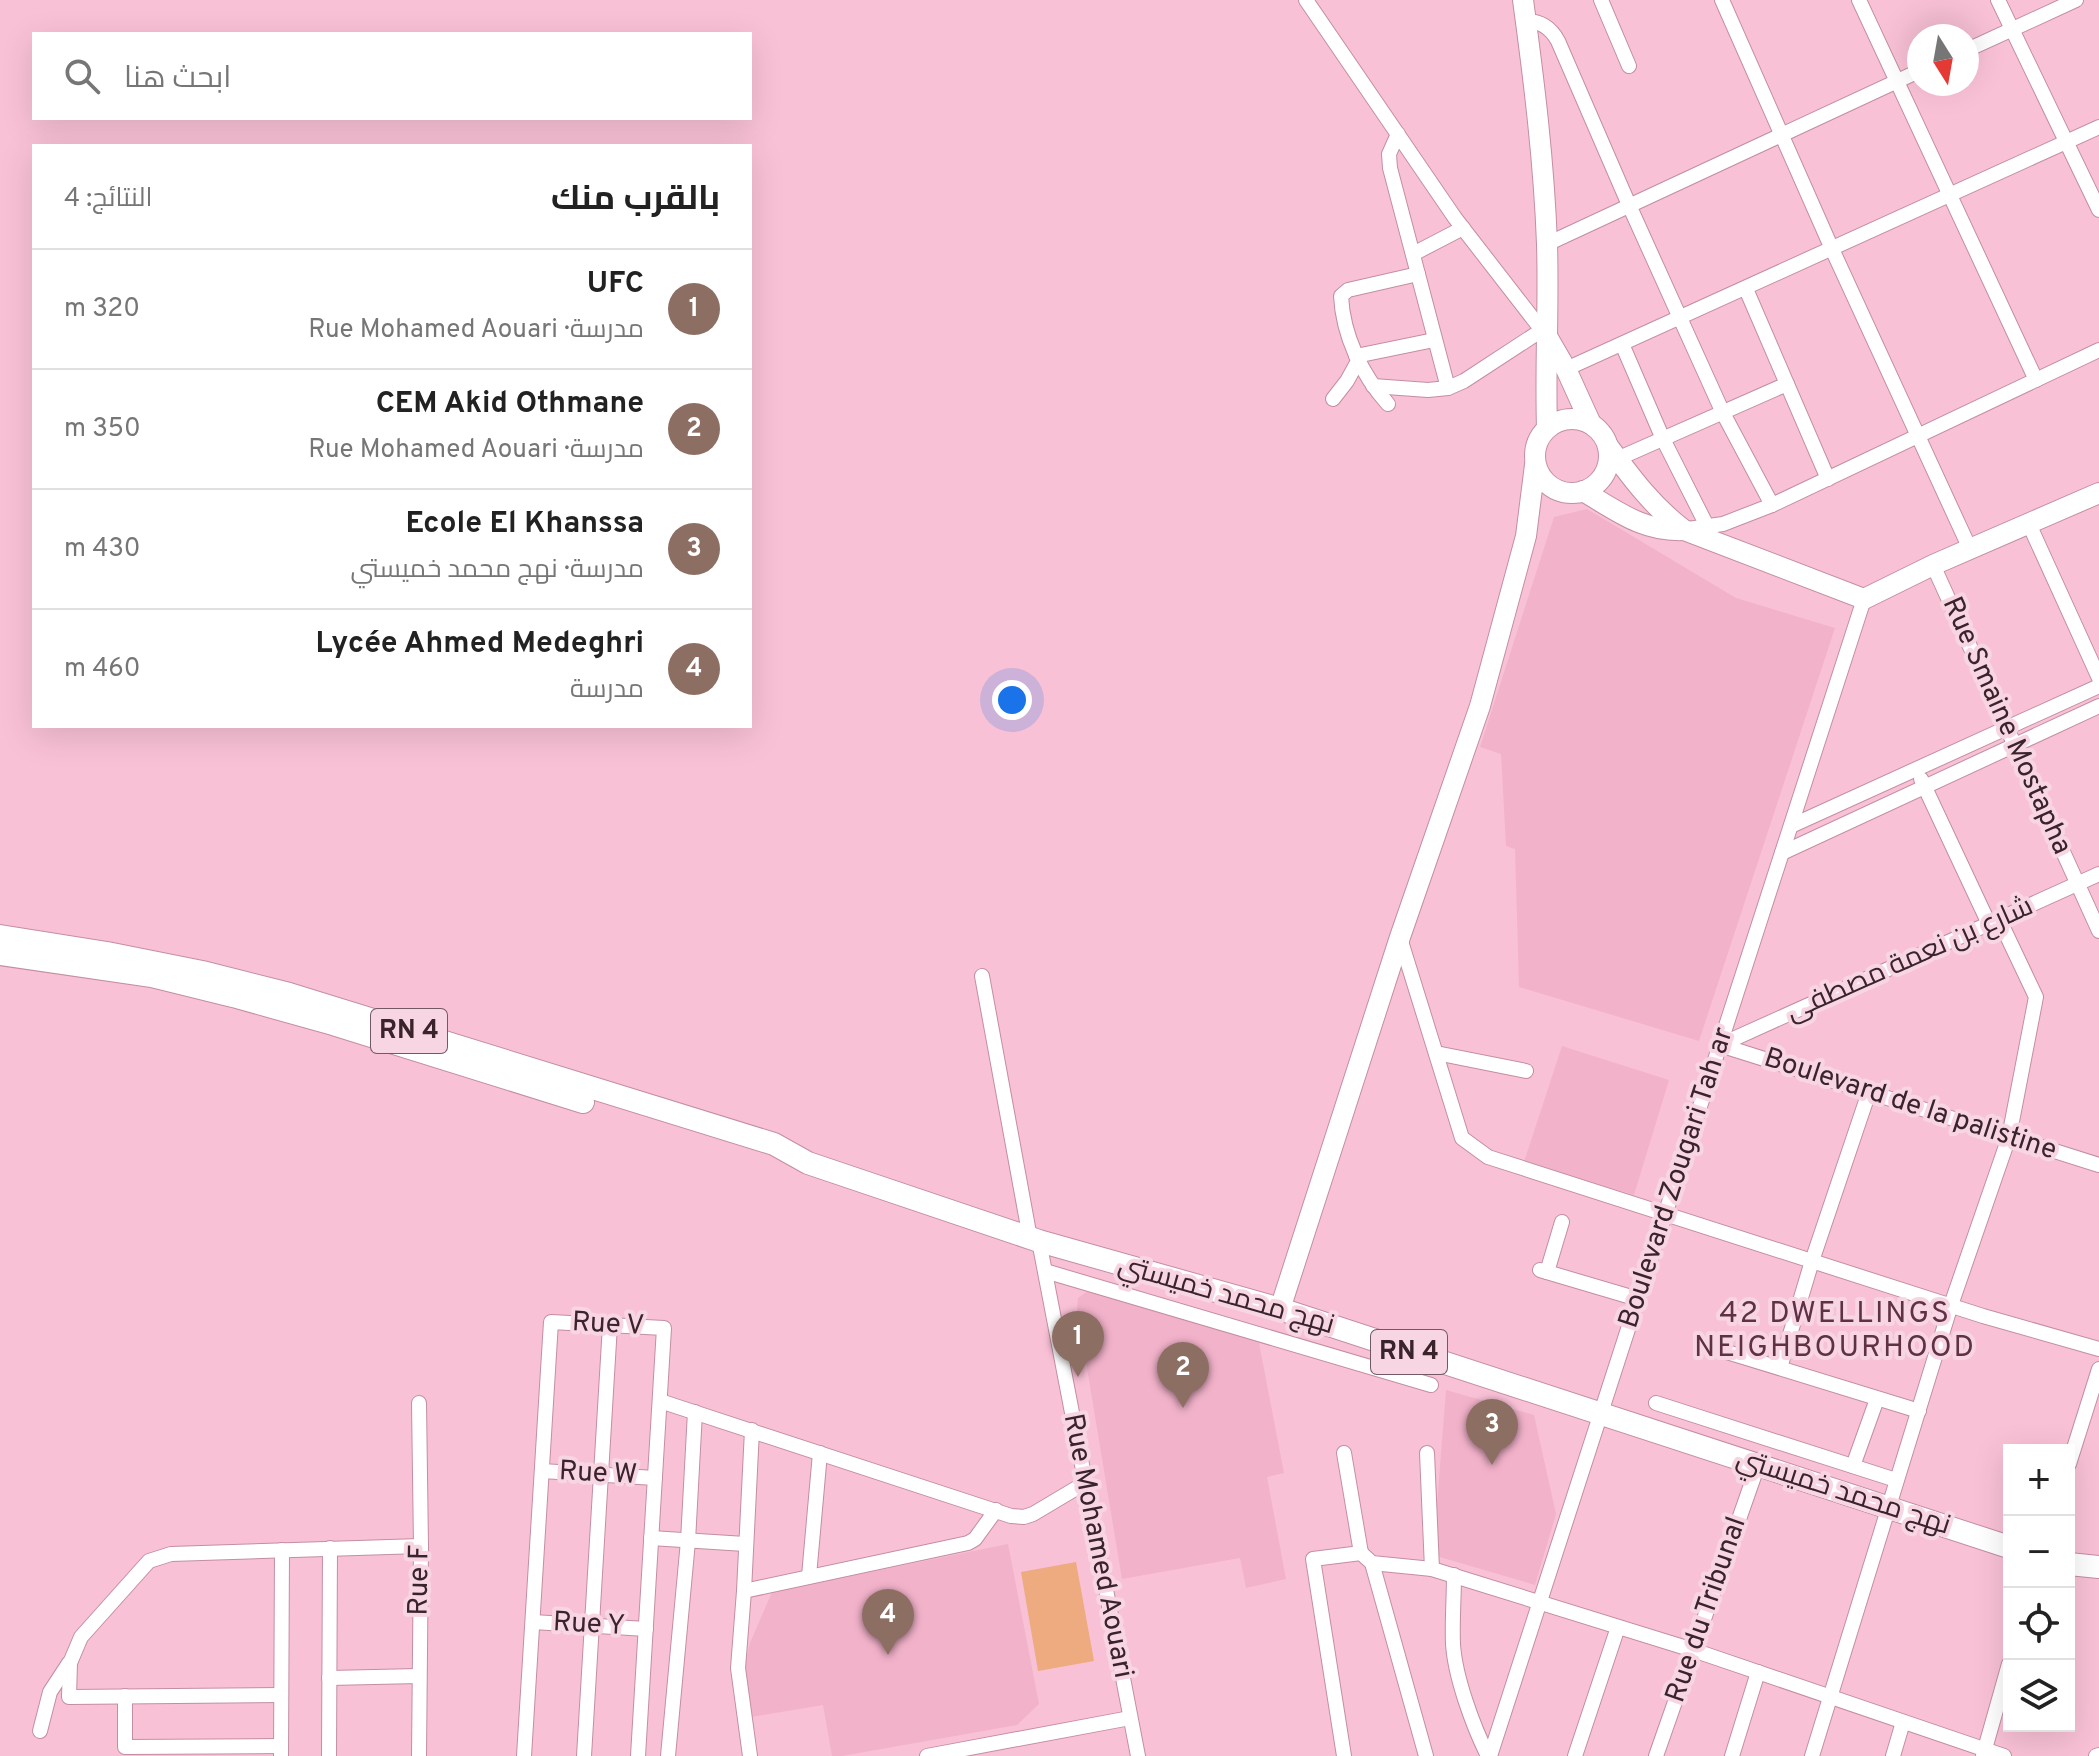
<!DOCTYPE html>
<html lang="ar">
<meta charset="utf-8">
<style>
:root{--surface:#fff;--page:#f6f6f6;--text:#222;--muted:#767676;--line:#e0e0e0;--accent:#246757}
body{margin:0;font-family:Overpass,Cairo,sans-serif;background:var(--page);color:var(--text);direction:rtl}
.controls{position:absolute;right:24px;bottom:24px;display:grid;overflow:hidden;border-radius:0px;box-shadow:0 8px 32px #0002}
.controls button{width:72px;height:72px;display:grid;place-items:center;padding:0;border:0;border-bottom:2px solid var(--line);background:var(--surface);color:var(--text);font:40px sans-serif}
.compass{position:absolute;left:1907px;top:24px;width:72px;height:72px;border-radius:50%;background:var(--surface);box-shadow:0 8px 32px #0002;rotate:169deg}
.you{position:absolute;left:1012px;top:700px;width:28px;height:28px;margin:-20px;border:6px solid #fff;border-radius:50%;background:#1a73e8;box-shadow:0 0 0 12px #1a73e833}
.badge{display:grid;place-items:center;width:52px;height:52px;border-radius:50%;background:var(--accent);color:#fff;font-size:26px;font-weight:700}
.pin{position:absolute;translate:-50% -66px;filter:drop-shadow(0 2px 4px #0008)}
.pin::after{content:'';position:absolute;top:42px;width:28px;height:24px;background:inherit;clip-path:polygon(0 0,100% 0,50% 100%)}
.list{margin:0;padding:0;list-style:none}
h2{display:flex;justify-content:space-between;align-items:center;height:104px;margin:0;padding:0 32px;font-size:34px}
h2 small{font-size:26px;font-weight:400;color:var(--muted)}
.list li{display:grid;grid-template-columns:52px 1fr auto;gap:24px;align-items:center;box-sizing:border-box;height:120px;padding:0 32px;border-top:2px solid var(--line)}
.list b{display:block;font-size:30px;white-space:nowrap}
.list p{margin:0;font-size:26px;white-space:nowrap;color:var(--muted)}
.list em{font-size:26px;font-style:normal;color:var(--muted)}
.icon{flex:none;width:44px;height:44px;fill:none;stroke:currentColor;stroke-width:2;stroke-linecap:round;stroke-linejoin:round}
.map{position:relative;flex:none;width:2099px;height:1756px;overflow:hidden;direction:ltr}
.search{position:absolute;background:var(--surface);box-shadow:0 8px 32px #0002;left:32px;top:32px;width:720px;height:88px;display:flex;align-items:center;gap:20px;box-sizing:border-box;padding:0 28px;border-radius:0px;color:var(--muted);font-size:30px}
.panel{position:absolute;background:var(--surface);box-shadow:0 8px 32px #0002;left:32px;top:144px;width:720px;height:584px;border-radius:0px;direction:rtl}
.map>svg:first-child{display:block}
.built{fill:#f2b2ca}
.green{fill:#eeab7f}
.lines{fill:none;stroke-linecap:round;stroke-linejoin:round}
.street-casing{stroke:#c38ea3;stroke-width:16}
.secondary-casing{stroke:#c38ea3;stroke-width:22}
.primary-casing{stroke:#c38ea3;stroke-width:24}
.street{stroke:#fff;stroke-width:14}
.secondary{stroke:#fff;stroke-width:20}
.primary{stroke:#fff;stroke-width:22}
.labels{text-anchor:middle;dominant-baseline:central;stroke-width:8;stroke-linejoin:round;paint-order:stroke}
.shield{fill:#f8d5e2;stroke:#725963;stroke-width:2}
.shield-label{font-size:26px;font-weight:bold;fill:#39242c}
.street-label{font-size:28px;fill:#39242c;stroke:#f8d5e2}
.neighbourhood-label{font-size:30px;letter-spacing:2px;fill:#5e3144;stroke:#f8d5e2}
</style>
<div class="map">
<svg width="2099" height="1756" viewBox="0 0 2099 1756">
<rect width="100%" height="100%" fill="#f9c1d6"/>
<!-- built -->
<g class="built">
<polygon points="1587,509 1736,598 1835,628 1699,1041 1519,987 1515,849 1506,846 1501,754 1480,747 1554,517"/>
<polygon points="1562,1046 1669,1080 1634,1195 1524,1162"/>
<polygon points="1088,1291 1259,1343 1284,1473 1267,1477 1286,1579 1246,1588 1240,1558 1122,1579 1077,1308 1078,1298"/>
<polygon points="1446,1390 1534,1415 1556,1514 1535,1585 1433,1555"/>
<polygon points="1008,1544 1039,1704 1017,1725 842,1756 832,1756 823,1705 751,1717 744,1668 750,1643 772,1592"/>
</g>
<!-- green -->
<polygon class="green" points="1076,1562 1094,1661 1038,1671 1021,1572"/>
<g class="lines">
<!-- street casing -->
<g class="street-casing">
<g id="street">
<polyline points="1306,0 1455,218 1548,338"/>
<polyline points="1601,0 1629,66"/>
<polyline points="1722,0 1832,249 1970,549"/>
<polyline points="1859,0 2036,380"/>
<polyline points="1998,0 2099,210"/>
<path d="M1526,21C1541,21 1551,28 1558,41L1629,205L1723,413L1772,505"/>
<polyline points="1967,50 2076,0"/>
<polyline points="1398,134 1389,154 1390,168 1448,388"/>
<polyline points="1547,244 1919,71"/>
<polyline points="1413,254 1463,228"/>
<polyline points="1746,289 1828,479"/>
<polyline points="1622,344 1663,439 1707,526"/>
<polyline points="1356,356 1434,340"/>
<path d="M1566,369C1744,289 1922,209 2099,127"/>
<polyline points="1373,386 1428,390 1448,388 1464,381 1542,330"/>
<polyline points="1333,399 1347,381 1358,361"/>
<path d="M1388,404C1362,375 1343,336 1341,296L1348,290L1418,274"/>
<polyline points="1617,459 1787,384"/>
<polyline points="2029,524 2099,678"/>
<polyline points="1688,529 1723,524 1772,505 2099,350"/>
<polyline points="1933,565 2099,931"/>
<polyline points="1921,779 1989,924"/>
<polyline points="1791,826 2099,686"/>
<polyline points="1782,853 2099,706"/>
<polyline points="1400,938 1462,1138 1488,1157 1983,1316 2099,1349"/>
<polyline points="982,976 1030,1238"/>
<polyline points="1720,1045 2099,874"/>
<polyline points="1720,1045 2099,1165"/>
<polyline points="1436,1053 1526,1071"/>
<polyline points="1039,1241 1138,1756"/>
<polyline points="1540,1270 1638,1299"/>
<polyline points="1045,1271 1431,1385"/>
<polyline points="1547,1272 1562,1222"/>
<polyline points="1727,1352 1919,1411"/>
<polyline points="1780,1368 1812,1261 1869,1092"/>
<polyline points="660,1401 1011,1516 1024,1517 1033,1514 1085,1483"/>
<polyline points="419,1403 421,1546 419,1756"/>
<polyline points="1656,1403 1896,1480"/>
<polyline points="1344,1453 1361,1553"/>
<polyline points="1427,1453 1432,1569"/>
<polyline points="2069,1464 2099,1369"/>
<polyline points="1853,1466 1877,1399"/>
<polyline points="542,1471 655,1478"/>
<polyline points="651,1538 745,1544"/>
<polyline points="1372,1563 1426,1756"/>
<path d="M1454,1575C1454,1598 1452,1621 1453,1644C1455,1677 1473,1726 1488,1756"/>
<polyline points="809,1576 820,1453"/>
<polyline points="744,1591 968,1543 975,1539 996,1510"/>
<polyline points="533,1622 646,1629"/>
<polyline points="329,1678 419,1676"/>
<polyline points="281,1695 69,1697 70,1663 81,1637 149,1561 171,1554 421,1546"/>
<polyline points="125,1696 125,1747 281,1746"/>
<polyline points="40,1731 50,1692 69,1663"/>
<polyline points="281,1756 282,1550"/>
<polyline points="329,1756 330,1548"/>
<polyline points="524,1756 551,1322 664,1328 638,1756"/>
<polyline points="584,1756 610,1325"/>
<polyline points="668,1756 688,1541 695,1412"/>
<polyline points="750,1756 738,1668 744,1591 752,1430"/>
<polyline points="927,1756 1130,1718"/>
<polyline points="1344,1756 1313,1559 1361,1553 1372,1563 1432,1569 1693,1650 2004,1756"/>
<polyline points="1490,1756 1864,599"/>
<polyline points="1575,1756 1618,1627"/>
<polyline points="1656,1756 1758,1465"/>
<polyline points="1732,1756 1758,1672"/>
<polyline points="1812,1756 1951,1305 2009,1137 2036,997 1999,919"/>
<polyline points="1893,1756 1903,1722"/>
<polyline points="1983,1756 2009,1664"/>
<polyline points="2096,1756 2099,1755"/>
</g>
</g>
<!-- secondary casing -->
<g class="secondary-casing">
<g id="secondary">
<path d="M1523,0C1534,81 1544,162 1547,244C1549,305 1545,366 1547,428"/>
<polyline points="1548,338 1566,369 1591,424"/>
<circle cx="1572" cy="456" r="37"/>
<path d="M1608,446C1631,477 1652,506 1684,530L1864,599L1933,565L2099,493"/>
<path d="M1583,491C1617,511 1643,532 1684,530"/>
<polyline points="1280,1309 1400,937 1480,706 1526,536 1535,465"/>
</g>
</g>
<!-- primary casing -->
<g class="primary-casing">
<g id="primary">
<polyline points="0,936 107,953 202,972 289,994 774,1144 808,1163 1039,1241 1280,1309 2009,1547"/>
<polyline points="0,954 152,976 233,996 333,1024 583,1102"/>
<polyline points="2069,1564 2099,1567"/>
</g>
</g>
<!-- street -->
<use href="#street" class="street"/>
<!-- secondary -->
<use href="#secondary" class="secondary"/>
<!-- primary -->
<use href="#primary" class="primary"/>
</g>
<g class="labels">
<!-- shield labels -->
<g class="shield">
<rect x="371" y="1009" width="76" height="44" rx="6"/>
<rect x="1371" y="1330" width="76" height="44" rx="6"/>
</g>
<g class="shield-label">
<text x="409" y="1031">RN 4</text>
<text x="1409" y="1352">RN 4</text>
</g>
<!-- street labels -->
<g class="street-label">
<text transform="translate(2006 726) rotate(66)">Rue Smaine Mostapha</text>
<text transform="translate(1910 960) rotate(-24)">شارع بن نعمة مصطفى</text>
<text transform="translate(1910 1105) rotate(18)">Boulevard de la palistine</text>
<text transform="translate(1677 1178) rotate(-72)">Boulevard Zougari Tah ar</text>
<text transform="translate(1226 1296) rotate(16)">نهج محمد خميستي</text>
<text transform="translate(608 1325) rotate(3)">Rue V</text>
<text transform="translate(598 1474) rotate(3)">Rue W</text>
<text transform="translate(1843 1493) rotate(18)">نهج محمد خميستي</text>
<text transform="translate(1097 1546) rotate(79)">Rue Mohamed Aouari</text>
<text transform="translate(420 1580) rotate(-89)">Rue F</text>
<text transform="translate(1707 1610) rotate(-71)">Rue du Tribunal</text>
<text transform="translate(589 1625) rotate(3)">Rue Y</text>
</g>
<!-- neighbourhood labels -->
<g class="neighbourhood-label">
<text x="1835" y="1314">42 DWELLINGS<tspan x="1835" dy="34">NEIGHBOURHOOD</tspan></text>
</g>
</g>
</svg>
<div class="controls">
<button>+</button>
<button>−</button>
<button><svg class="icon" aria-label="locate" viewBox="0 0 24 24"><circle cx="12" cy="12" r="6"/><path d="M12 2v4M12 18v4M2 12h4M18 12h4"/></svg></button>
<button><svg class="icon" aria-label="layers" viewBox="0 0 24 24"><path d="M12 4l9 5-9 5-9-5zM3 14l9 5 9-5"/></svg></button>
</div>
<svg class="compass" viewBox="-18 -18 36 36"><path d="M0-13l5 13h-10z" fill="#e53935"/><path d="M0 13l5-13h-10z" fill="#767676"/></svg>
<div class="you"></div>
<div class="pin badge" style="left:1078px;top:1377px;background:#8d6e63">1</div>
<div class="pin badge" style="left:1183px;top:1408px;background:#8d6e63">2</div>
<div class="pin badge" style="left:1492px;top:1465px;background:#8d6e63">3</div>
<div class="pin badge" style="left:888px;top:1655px;background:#8d6e63">4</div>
<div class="search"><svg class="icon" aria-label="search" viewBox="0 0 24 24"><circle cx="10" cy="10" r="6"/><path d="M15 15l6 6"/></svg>ابحث هنا</div>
<section class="panel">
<h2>بالقرب منك<small>النتائج: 4</small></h2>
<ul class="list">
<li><span class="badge" style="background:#8d6e63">1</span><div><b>UFC</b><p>مدرسة · Rue Mohamed Aouari</p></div><em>320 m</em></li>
<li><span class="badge" style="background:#8d6e63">2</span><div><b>CEM Akid Othmane</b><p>مدرسة · Rue Mohamed Aouari</p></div><em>350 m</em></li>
<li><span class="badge" style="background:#8d6e63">3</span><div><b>Ecole El Khanssa</b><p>مدرسة · نهج محمد خميستي</p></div><em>430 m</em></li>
<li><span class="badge" style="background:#8d6e63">4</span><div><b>Lycée Ahmed Medeghri</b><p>مدرسة</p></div><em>460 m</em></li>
</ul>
</section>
</div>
